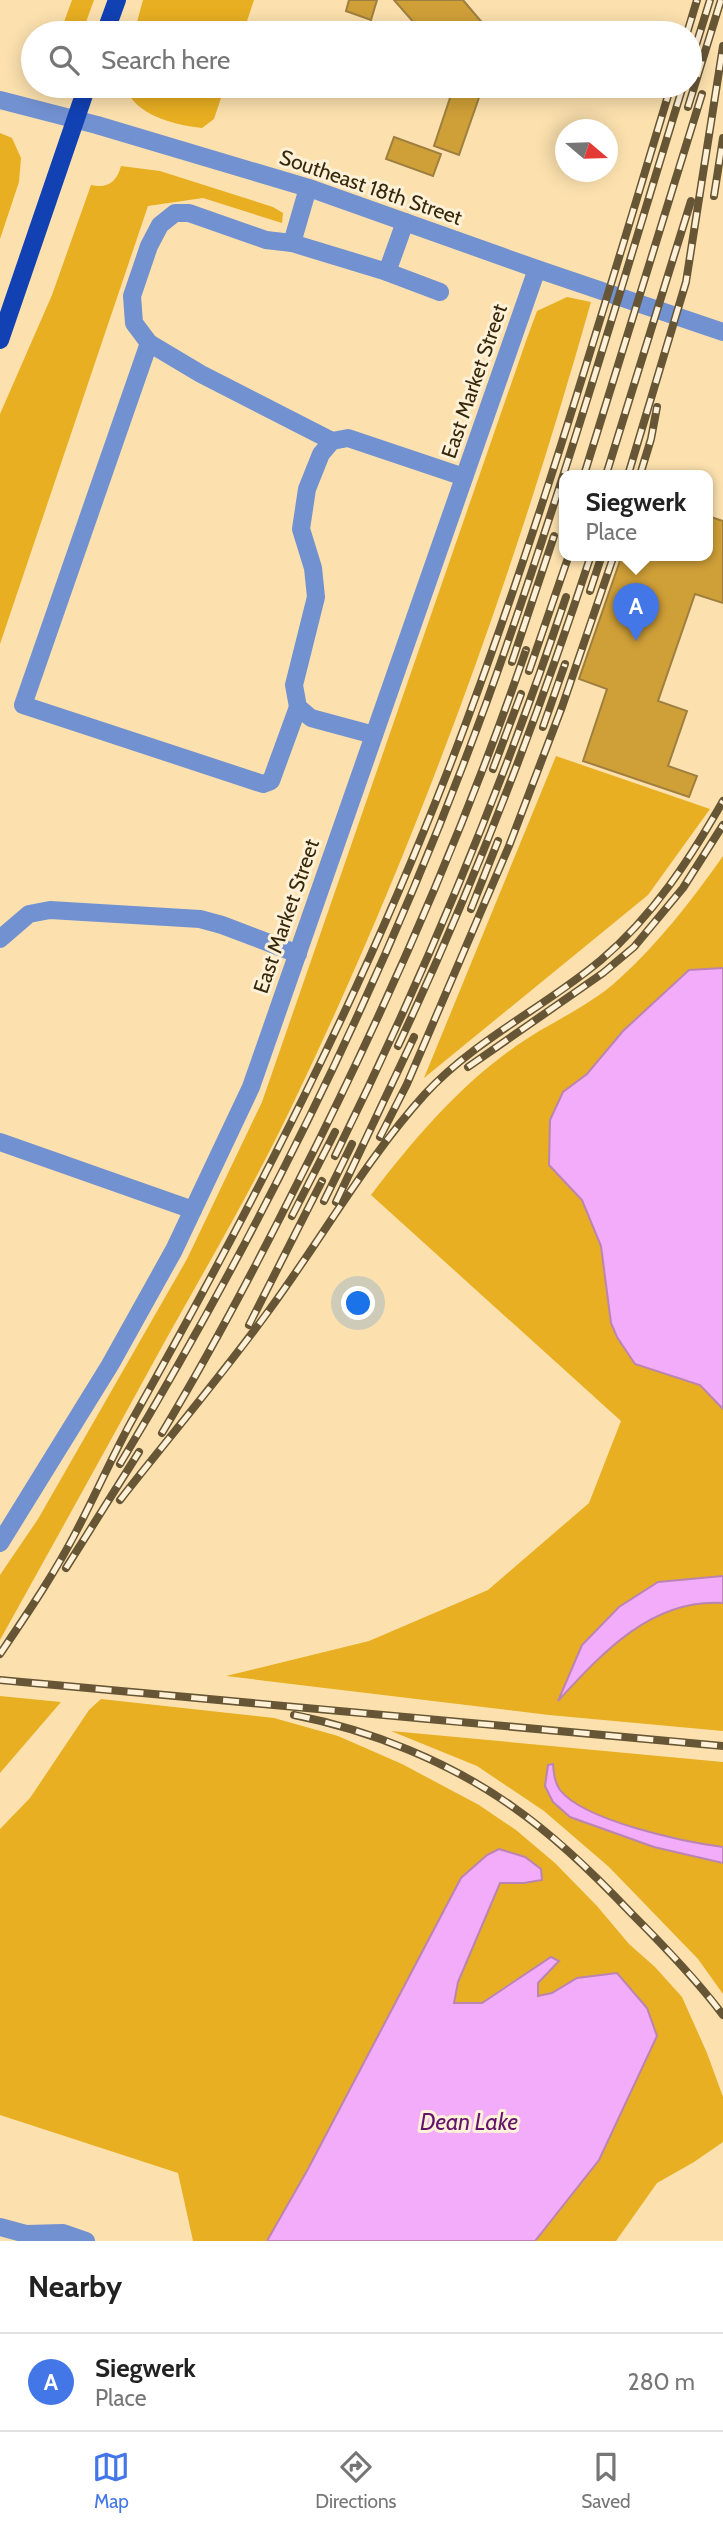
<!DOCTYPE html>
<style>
:root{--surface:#fff;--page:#f2f2f2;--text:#222;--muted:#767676;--line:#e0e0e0;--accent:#4376e7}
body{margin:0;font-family:Cabin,sans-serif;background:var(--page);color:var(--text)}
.compass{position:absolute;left:555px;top:119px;width:63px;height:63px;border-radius:50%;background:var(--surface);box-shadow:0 4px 18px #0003;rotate:109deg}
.you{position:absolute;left:359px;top:1304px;width:24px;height:24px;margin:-18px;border:5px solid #fff;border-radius:50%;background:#1a73e8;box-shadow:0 0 0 10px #1a73e833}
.badge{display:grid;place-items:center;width:46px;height:46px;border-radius:50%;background:var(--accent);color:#fff;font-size:23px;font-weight:700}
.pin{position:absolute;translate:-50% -58px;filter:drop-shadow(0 2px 4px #0008)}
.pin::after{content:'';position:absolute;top:37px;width:24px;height:21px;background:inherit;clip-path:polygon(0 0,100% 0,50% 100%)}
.popup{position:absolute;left:559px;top:470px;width:154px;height:91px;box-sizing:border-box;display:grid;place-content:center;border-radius:14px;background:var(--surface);filter:drop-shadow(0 2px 5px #0005);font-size:23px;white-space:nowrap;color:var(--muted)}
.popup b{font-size:26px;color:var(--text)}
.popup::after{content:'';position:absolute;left:50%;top:100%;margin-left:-14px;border:14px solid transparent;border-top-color:var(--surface)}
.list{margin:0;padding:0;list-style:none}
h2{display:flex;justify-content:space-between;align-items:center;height:91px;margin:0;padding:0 28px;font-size:30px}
h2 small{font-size:23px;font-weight:400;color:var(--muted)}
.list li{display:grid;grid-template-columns:46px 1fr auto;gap:21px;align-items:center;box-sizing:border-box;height:98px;padding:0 28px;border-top:2px solid var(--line)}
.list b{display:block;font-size:26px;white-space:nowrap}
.list p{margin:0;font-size:23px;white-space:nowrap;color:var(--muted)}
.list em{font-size:23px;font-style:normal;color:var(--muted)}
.icon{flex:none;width:38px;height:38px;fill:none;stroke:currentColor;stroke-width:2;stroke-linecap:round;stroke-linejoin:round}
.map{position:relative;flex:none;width:723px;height:2241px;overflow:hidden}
.search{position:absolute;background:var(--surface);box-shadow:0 4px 18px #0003;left:21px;right:21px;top:21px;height:77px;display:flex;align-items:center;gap:18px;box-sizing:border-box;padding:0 24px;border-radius:38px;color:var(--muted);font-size:26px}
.sheet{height:189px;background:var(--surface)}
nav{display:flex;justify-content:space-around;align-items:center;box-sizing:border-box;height:98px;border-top:2px solid var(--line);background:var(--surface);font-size:19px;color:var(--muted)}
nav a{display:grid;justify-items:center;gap:4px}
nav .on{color:var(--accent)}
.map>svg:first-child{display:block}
.green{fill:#e8af22}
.water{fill:#f3acfa;stroke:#ba84b3;stroke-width:2}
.building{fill:#d0a038;stroke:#9f7f3f;stroke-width:2}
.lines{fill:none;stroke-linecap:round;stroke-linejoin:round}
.minor{stroke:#7291d0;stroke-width:18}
.major{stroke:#1241b4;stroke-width:18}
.rail-casing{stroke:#665635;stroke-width:8}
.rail{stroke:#fef1d7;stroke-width:5;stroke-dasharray:16;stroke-linecap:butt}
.labels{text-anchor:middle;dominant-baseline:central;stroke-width:6;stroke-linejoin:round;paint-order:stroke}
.street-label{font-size:21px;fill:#35280d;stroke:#fef1d7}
.water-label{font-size:23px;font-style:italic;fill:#64146d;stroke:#fef1d7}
</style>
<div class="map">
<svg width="723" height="2241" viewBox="0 0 723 2241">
<rect width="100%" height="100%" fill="#fce1ae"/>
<!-- green -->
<g class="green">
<polygon points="72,0 94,0 82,33 60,33"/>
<polygon points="143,0 254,0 243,33 134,33"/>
<path d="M125,86H225L214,119L202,128C174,125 134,115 125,86Z"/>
<polygon points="0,133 12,138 21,158 19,182 0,239"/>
<path d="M121,166L160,171L273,207L283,213L282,223L203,198L148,206L0,644V414L52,295L91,185C107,189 117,182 121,166Z"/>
<path d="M567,297L591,302C513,579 415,850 290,1110C252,1189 207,1266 164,1343C110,1442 55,1541 0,1640V1575L38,1519L187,1259L262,1102L526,341L537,311Z"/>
<polygon points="556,756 710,809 648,895 424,1078"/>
<path d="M723,856V968L623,1031L587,1074L563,1092L549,1165L582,1200L601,1246L611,1323L635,1364L700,1385L723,1409V1576L659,1582L559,1699C568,1691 576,1680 585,1671C625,1633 664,1599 723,1603V1731L549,1715L226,1676L369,1641L488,1590L589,1503L621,1421L371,1195C415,1138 458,1087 516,1046C550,1022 589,1007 619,979C659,943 692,900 723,856Z"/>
<polygon points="0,1696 61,1702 0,1773"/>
<polygon points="101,1699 274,1718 338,1736 402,1764 479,1805 516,1830 555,1863 597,1906 629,1944 655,1967 682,1997 707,2053 723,2097 723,2142 694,2162 657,2183 616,2241 535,2241 599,2160 657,2036 578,1978 552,1993 537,1996 538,1983 559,1961 515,1980 482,2003 454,2003 458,1982 500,1883 524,1883 541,1869 525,1857 499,1849 461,1878 308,2169 267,2241 193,2241 178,2173 0,2115 0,1829 30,1798 89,1710"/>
<path d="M391,1731L723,1762V1847C685,1842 583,1821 560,1790C555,1782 552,1773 548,1765L570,1817L654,1847L723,1863V1994L698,1959L609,1867L544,1811L477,1766Z"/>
</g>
<!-- water -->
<g class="water">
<polygon points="723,968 723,1409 700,1385 635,1364 617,1337 611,1323 601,1246 582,1200 549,1165 550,1120 563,1092 587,1074 623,1031 689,970"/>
<path d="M723,1576V1603C652,1598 602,1653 558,1701L582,1645L619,1607L658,1582Z"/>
<path d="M553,1764C554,1774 554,1781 560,1790C584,1821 685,1842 723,1847V1863L654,1847L570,1817L553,1802L545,1786L548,1765Z"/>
<polygon points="499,1849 525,1857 541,1869 542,1880 524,1883 500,1883 458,1982 454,2003 482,2003 551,1957 559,1961 538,1983 538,1996 552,1993 577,1978 617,1973 647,2008 657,2036 599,2160 535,2241 267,2241 308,2169 461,1878 487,1855"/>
</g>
<!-- building -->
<g class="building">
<polygon points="349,0 377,0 371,20 346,11"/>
<polygon points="394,0 463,0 491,33 423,33"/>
<polygon points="454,86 483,86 459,155 434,146"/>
<polygon points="394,137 441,154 433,176 386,159"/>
<polygon points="708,516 723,521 723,603 695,594 658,701 687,711 668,766 697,776 689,797 583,761 607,689 579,679 622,555 708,555"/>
</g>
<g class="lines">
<!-- minor -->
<g class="minor">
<polyline points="0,100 97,125 312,189 537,269 723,332"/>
<polyline points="292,243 308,188"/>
<polyline points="387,272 405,222"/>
<polyline points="149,343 23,705 263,784 271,781 298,707"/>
<polyline points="332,441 201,374 149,343 134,323 132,296 149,246 160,225 175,213 189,213 266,240 292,243 387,272 440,292"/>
<polyline points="374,735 311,718 298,707 294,685 316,597 313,568 301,529 307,489 321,454 332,441 348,438 464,477"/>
<polyline points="0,939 29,914 50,910 200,919 222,925 298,954"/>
<polyline points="0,1142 193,1210"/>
<polyline points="0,1543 110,1365 174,1250 251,1087 537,269"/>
<polyline points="0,2227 26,2234 63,2233 86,2241"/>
</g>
<!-- major -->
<g class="major">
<polyline points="105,33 117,0"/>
<polyline points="0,340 87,86"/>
</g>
<!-- rail casing -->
<g class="rail-casing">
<g id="rail">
<polyline points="687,33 697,0"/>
<polyline points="696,45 710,0"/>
<polyline points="688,107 721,0"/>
<polyline points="714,196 723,138"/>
<polyline points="584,475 702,94"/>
<polyline points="606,475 691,201"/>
<polyline points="628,475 686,282 723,46"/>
<polyline points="640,475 651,439 657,407"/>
<polyline points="590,591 602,555"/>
<polyline points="512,662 554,536"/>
<polyline points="529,671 569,555"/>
<polyline points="543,727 565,664"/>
<polyline points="493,769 521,694"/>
<polyline points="471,909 498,841"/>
<path d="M398,1046C473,887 536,723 591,555"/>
<polyline points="468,1067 603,973 634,947 683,888 723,825"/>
<polyline points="380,1137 407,1084 509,846 562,707 614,555"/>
<path d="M335,1156C424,976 502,789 566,597"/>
<polyline points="324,1201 352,1144"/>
<polyline points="336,1202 414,1037"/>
<polyline points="292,1216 335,1132"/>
<polyline points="249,1325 322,1181"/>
<path d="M162,1433C210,1353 254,1270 296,1186C384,1013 463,834 526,650"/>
<path d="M120,1464C265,1223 391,965 487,701C560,498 620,291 683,86"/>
<path d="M120,1500C170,1436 223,1374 270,1309C322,1238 367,1158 425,1094C476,1039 545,1007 601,960C653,916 690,859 723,801"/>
<polyline points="66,1568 139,1452"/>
<path d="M0,1654C27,1614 55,1573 77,1530C97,1492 114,1452 135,1415C252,1207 361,995 447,773C534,548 601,316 671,86"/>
<polyline points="0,1680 723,1746"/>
<path d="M294,1715C370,1730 450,1762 513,1807C556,1837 595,1875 631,1913C664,1946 695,1978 723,2015"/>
</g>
</g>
<!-- rail -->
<use href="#rail" class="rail"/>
</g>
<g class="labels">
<!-- street labels -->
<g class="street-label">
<text transform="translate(371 187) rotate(19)">Southeast 18th Street</text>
<text transform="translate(474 381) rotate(-71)">East Market Street</text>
<text transform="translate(286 916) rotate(-71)">East Market Street</text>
</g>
<!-- water labels -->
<g class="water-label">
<text x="469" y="2122">Dean Lake</text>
</g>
</g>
</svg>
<svg class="compass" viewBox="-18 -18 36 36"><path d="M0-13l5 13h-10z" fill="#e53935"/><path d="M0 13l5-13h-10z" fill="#767676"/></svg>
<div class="you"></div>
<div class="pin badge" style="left:636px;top:641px">A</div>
<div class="popup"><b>Siegwerk</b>Place</div>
<div class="search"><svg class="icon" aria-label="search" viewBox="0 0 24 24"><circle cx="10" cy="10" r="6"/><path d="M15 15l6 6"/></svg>Search here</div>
</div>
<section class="sheet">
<h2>Nearby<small></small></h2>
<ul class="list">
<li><span class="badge">A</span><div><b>Siegwerk</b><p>Place</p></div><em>280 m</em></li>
</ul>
</section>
<nav>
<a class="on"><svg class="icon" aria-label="map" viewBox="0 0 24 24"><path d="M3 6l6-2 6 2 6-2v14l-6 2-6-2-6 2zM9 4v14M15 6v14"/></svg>Map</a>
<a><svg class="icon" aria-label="directions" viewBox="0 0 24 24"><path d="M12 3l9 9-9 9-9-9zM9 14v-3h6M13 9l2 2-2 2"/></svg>Directions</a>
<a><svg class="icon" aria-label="saved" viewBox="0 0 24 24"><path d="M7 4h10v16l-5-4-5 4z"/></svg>Saved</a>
</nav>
